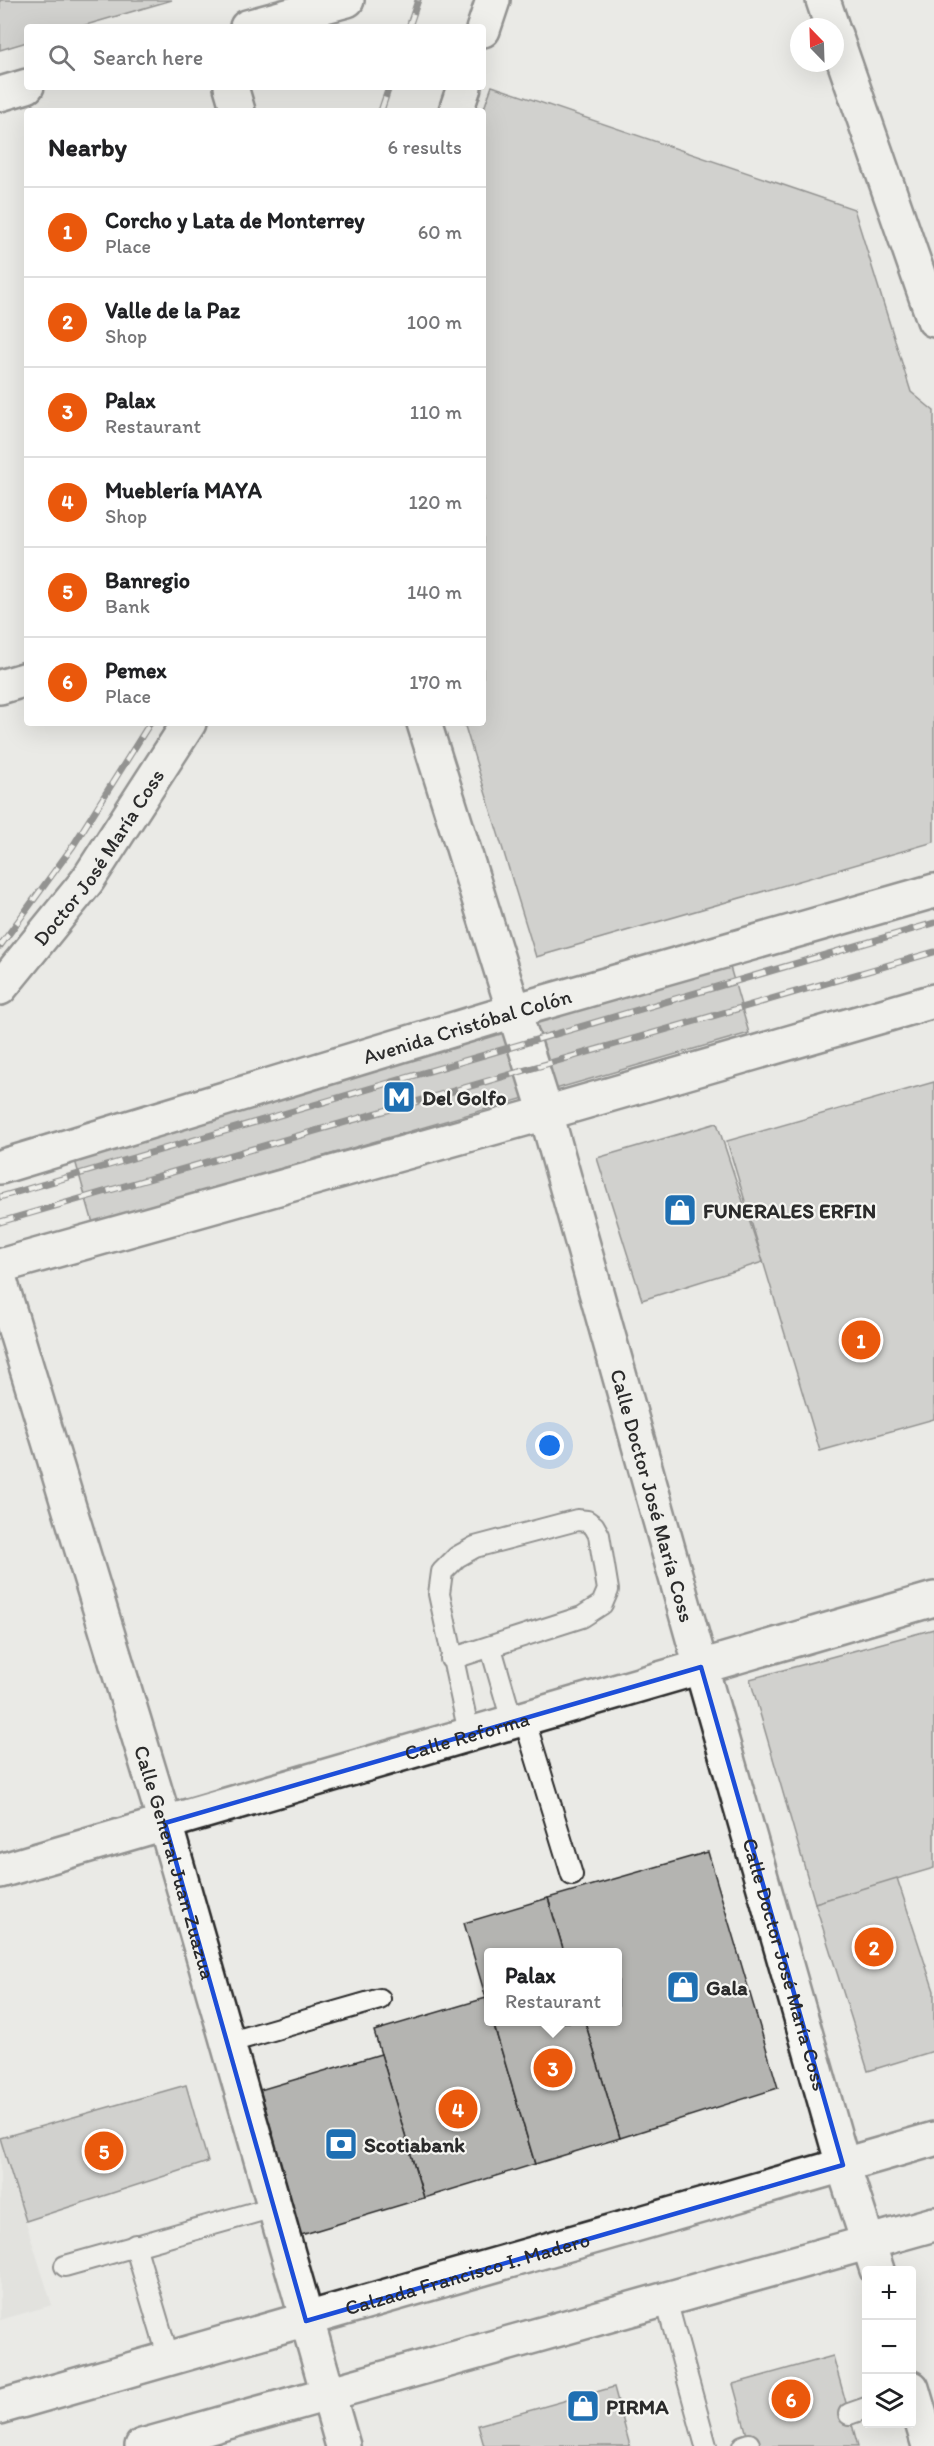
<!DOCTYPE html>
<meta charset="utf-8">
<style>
:root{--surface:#fff;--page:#f2f2f2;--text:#202124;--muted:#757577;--line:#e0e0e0;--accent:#ea580c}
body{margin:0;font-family:Itim,sans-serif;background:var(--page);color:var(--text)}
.controls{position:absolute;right:18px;bottom:18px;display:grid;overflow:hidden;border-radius:6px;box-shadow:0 6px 24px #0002}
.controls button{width:54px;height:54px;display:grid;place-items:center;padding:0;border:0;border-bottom:2px solid var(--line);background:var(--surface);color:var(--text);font:30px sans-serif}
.compass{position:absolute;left:790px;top:18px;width:54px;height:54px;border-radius:50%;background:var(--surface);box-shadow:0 6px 24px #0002;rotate:337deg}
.you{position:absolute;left:550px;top:1446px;width:21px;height:21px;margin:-15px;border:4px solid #fff;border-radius:50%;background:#1a73e8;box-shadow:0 0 0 9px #1a73e833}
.badge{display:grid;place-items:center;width:39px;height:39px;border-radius:50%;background:var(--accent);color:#fff;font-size:20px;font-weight:700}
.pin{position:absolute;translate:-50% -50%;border:3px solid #fff;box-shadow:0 2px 6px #0006}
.popup{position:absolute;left:484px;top:1948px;width:138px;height:78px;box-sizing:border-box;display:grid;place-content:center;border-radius:6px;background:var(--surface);filter:drop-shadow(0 2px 4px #0005);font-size:20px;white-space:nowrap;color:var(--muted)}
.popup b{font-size:22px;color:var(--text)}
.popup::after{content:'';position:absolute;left:50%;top:100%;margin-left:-12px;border:12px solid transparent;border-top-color:var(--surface)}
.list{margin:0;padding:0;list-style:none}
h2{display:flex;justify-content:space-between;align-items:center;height:78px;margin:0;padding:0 24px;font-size:26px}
h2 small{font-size:20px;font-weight:400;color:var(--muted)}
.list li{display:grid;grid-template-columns:39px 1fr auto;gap:18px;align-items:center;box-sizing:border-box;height:90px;padding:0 24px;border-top:2px solid var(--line)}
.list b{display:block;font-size:22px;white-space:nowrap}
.list p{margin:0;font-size:20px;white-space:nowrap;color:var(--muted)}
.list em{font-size:20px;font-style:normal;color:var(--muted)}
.icon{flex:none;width:33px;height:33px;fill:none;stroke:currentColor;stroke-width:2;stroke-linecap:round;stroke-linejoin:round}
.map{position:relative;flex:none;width:934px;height:2446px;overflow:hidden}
.search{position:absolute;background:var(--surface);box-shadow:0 6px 24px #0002;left:24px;top:24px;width:462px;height:66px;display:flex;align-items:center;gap:15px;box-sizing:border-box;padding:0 21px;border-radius:6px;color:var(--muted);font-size:22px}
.panel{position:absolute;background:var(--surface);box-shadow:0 6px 24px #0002;left:24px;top:108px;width:462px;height:618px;border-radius:6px}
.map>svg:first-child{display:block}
.built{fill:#dadad6}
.building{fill:#b4b4b1;stroke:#2b2b2b;stroke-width:1.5}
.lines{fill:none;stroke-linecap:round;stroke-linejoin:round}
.lane-casing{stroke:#2b2b2b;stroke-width:24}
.street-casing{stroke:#2b2b2b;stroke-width:38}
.secondary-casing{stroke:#2b2b2b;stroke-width:38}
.primary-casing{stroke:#2b2b2b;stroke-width:38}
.lane{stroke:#f6f6f2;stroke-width:20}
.street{stroke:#f6f6f2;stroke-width:33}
.secondary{stroke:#f6f6f2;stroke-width:33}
.primary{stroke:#f6f6f2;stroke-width:33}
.rail-casing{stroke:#2b2b2b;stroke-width:7}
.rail{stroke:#f6f6f2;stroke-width:4.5;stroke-dasharray:14;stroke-linecap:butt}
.marked{fill:none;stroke:#1d4ed8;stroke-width:4.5;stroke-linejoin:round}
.labels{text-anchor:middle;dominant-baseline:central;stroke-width:4.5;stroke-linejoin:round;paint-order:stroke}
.street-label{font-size:21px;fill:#2b2b2b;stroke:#f6f6f2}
.poi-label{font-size:21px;font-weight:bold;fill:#2b2b2b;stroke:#f6f6f2;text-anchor:start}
</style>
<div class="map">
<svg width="934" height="2446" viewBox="0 0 934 2446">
<rect width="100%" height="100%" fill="#eaeae6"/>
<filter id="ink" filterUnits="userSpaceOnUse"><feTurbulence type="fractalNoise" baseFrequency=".0167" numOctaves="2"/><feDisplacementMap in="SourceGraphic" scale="12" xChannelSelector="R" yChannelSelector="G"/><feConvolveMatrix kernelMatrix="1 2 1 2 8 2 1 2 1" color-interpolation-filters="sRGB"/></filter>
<g filter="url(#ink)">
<!-- built -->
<polygon class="built" points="0,2140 52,2305 0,2320"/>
<!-- building -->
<g class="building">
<polygon points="0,0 172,0 79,27 27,27 27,42 0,50"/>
<polygon points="492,86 854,209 911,392 934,411 934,842 536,957 464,723 483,723 483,111"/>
<polygon points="728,960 749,1033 93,1223 72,1150"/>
<polygon points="934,1082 934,1419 820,1451 727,1141"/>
<polygon points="717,1123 763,1262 642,1300 597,1158"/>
<polygon points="934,1629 934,1868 815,1903 750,1679"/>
<polygon points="708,1852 778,2088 620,2138 585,2022 618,2022 618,1952 564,1952 548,1898"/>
<polygon points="897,1878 934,1991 934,2051 868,2071 815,1903"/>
<polygon points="548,1898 564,1952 488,1952 488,2005 464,1923"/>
<polygon points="486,1998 488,2022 493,2022 535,2164 424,2198 374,2031"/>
<polygon points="493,2022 585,2022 620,2138 535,2164"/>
<polygon points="381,2054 424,2198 301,2235 260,2090"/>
<polygon points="186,2085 208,2162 26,2221 0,2138"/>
<polygon points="833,2356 858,2446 750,2446 733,2384"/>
<polygon points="614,2387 630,2446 484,2446 478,2425"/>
</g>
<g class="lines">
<!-- lane casing -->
<g class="lane-casing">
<g id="lane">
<polyline points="491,1648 512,1721"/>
<polyline points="451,1659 582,1617 602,1604 608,1590 599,1535 594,1526 587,1521 577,1520 475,1547 457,1557 442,1572 439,1594 469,1733"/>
<polyline points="524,1718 572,1875"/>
<polyline points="227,2043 380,1999"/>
<polyline points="135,2245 169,2359"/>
<polyline points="65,2266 274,2207"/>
<polyline points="666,2300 706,2446"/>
<polyline points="849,2414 866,2408"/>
<polyline points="743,2446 749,2444"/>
</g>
</g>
<!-- street casing -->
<g class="street-casing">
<g id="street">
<polyline points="823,0 832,27"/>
<polyline points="483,30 493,0"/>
<polyline points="835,35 934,320"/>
<polyline points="231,87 238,111"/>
<polyline points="456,111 464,87"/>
<polyline points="0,687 27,679"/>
<polyline points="424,723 514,1011"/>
<path id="s1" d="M0,988L87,881L189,723"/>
<path id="s2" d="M0,1280L165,1823L343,2446"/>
<path id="s3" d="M701,1667L843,2165L877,2270"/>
<polyline points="912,2388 929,2446"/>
</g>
</g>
<!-- secondary casing -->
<g class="secondary-casing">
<g id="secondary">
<polyline points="247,27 347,0"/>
<polyline points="0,94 27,86"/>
<path id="s4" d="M514,1011L546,1113L701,1667"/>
<path id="s5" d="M0,1871L934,1599"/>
</g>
</g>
<!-- primary casing -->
<g class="primary-casing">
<g id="primary">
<path id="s6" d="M0,1167L514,1011L934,891"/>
<polyline points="0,1266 546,1113 934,1001"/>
<path id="s7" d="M0,2407L934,2139"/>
<polyline points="142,2446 934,2224"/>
</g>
</g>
<!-- lane -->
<use href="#lane" class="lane"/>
<!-- street -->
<use href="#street" class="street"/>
<!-- secondary -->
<use href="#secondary" class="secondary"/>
<!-- primary -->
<use href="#primary" class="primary"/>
<!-- rail casing -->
<g class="rail-casing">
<g id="rail">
<polyline points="409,27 418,0"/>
<polyline points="381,111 389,87"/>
<polyline points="0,946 73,846 150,723"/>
<polyline points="0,1197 934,923"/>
<polyline points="0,1222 934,952"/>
</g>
</g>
<!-- rail -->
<use href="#rail" class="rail"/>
</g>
</g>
<!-- marked area -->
<path d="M0 0H934V2446H0ZM701,1667L843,2165L306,2321L165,1823Z" fill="#eaeae6" fill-opacity=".55" fill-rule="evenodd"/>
<path class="marked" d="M701,1667L843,2165L306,2321L165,1823Z"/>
<!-- icons -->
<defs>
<g id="metro-square" transform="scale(1.725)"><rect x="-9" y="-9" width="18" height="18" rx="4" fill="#1f6fb2" stroke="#f6f6f2"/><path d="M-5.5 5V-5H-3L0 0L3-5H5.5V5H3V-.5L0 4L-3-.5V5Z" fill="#fff"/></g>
<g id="shop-square" transform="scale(1.725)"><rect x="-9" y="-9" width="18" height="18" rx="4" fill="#1f6fb2" stroke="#f6f6f2"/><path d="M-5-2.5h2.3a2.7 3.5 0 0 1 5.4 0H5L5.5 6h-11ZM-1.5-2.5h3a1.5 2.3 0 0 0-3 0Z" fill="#fff"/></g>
<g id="bank-square" transform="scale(1.725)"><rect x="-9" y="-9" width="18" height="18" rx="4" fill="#1f6fb2" stroke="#f6f6f2"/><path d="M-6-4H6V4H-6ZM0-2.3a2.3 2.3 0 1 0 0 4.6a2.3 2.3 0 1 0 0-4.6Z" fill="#fff"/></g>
</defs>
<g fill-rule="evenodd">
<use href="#metro-square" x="399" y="1097"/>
<use href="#shop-square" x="680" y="1210"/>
<use href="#shop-square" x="683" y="1987"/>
<use href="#bank-square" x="341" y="2144"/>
<use href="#shop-square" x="583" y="2406"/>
</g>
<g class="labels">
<!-- street labels -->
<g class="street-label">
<text stroke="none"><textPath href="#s1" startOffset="164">Doctor José María Coss</textPath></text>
<text stroke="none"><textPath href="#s6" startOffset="488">Avenida Cristóbal Colón</textPath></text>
<text stroke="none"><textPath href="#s4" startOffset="504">Calle Doctor José María Coss</textPath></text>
<text stroke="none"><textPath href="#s5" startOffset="486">Calle Reforma</textPath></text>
<text stroke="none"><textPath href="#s2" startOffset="608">Calle General Juan Zuazua</textPath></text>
<text stroke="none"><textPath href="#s3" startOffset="309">Calle Doctor José María Coss</textPath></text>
<text stroke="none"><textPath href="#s7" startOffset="486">Calzada Francisco I. Madero</textPath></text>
</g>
<!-- poi labels -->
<g class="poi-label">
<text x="422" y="1097">Del Golfo</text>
<text x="703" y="1210">FUNERALES ERFIN</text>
<text x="706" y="1987">Gala</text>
<text x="364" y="2144">Scotiabank</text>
<text x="606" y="2406">PIRMA</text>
</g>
</g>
</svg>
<div class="controls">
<button>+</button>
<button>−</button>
<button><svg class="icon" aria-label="layers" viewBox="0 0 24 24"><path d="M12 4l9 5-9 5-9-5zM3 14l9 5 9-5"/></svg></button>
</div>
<svg class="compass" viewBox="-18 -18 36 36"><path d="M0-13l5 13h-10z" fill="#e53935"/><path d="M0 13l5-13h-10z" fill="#757577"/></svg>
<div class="you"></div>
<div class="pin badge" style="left:861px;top:1340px">1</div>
<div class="pin badge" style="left:874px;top:1947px">2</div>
<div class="pin badge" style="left:553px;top:2068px">3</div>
<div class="popup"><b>Palax</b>Restaurant</div>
<div class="pin badge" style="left:458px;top:2109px">4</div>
<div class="pin badge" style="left:104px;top:2151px">5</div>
<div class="pin badge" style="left:791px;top:2399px">6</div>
<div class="search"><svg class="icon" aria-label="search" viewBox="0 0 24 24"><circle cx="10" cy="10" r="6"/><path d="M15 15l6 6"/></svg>Search here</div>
<section class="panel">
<h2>Nearby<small>6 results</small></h2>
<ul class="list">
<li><span class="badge">1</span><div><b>Corcho y Lata de Monterrey</b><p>Place</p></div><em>60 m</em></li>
<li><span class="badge">2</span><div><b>Valle de la Paz</b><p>Shop</p></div><em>100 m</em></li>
<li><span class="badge">3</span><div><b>Palax</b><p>Restaurant</p></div><em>110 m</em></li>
<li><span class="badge">4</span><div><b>Mueblería MAYA</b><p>Shop</p></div><em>120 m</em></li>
<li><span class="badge">5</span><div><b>Banregio</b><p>Bank</p></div><em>140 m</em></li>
<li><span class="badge">6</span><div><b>Pemex</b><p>Place</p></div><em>170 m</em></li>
</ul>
</section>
</div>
